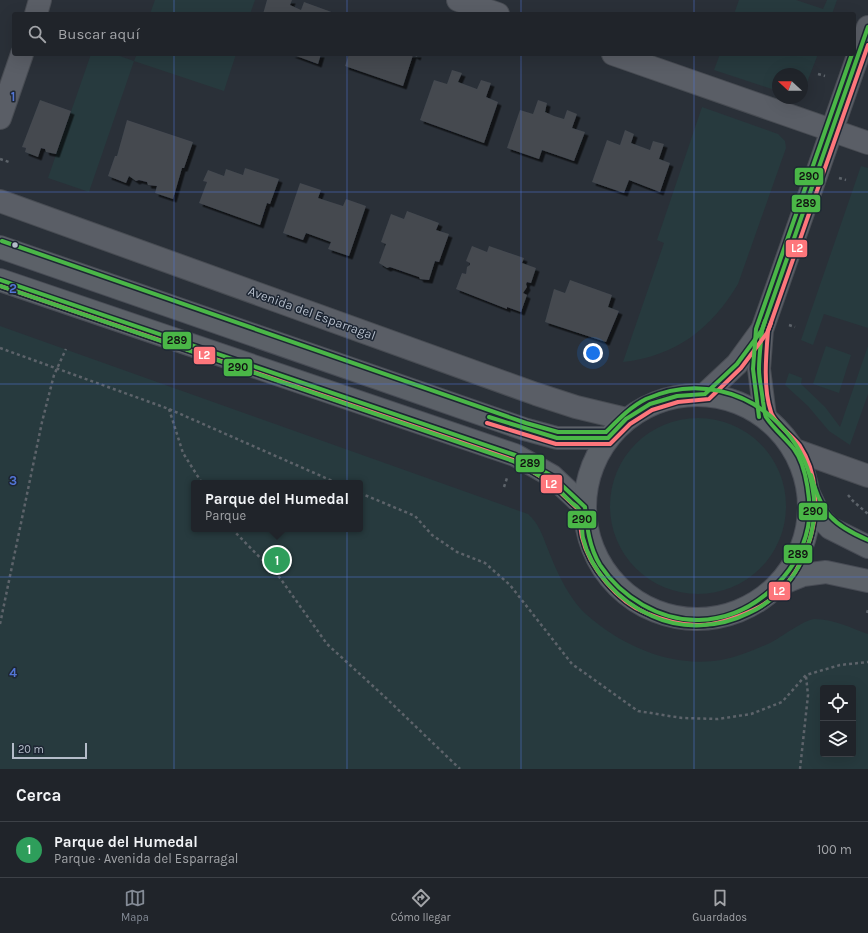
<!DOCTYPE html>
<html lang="es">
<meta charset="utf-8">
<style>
:root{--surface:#20242a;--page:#2d3036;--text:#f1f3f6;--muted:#a2a4a8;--line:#3d4147;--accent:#848b96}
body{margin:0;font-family:Karla,sans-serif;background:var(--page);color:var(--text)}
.controls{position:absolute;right:12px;bottom:12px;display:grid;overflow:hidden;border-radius:4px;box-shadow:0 4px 16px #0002}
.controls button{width:36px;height:36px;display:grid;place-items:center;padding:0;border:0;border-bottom:1px solid var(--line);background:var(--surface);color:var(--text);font:20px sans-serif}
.compass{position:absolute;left:772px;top:68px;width:36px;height:36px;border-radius:50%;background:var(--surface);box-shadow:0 4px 16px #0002;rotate:291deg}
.scale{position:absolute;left:12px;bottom:10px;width:75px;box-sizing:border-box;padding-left:4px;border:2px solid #b4bcc9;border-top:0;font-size:11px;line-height:14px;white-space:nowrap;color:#b4bcc9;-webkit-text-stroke:3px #1d2633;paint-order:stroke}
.you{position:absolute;left:593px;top:353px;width:14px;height:14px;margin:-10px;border:3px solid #fff;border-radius:50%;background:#1a73e8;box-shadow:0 0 0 6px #1a73e833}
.badge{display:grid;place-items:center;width:26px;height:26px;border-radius:50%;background:var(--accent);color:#fff;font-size:13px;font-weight:700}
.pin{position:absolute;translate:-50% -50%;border:2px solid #fff;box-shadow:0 1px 4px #0006}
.popup{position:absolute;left:191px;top:480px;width:172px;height:52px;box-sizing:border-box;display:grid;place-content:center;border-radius:4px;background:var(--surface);filter:drop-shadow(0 1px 3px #0005);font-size:13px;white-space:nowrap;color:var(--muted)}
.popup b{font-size:15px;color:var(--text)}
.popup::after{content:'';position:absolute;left:50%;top:100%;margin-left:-8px;border:8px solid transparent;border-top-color:var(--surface)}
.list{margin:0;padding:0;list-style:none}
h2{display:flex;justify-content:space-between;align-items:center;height:52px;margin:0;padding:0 16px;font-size:17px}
h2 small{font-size:13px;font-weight:400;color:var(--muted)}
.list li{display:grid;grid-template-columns:26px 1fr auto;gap:12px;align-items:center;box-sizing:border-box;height:56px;padding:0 16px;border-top:1px solid var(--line)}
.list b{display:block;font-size:15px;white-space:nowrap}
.list p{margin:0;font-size:13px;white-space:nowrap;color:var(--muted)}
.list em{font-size:13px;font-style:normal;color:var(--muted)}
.icon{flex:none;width:22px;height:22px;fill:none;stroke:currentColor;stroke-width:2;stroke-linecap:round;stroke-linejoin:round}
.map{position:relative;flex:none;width:868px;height:769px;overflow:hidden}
.search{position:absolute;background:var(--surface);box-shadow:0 4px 16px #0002;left:12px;right:12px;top:12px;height:44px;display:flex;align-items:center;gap:10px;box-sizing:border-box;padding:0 14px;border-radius:4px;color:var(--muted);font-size:15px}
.sheet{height:108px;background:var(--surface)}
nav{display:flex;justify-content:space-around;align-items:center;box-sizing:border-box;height:56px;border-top:1px solid var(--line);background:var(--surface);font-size:11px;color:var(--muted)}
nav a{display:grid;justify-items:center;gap:2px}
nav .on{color:var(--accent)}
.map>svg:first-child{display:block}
.green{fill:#273a3e;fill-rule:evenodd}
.building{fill:#444950;filter:url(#shadow)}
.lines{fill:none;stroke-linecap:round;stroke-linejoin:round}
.minor-casing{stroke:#484c53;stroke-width:24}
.major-casing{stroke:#484c55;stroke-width:24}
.path{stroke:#5d636a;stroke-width:2.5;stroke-dasharray:3 3;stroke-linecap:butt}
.minor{stroke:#5a5e66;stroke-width:22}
.major{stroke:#5c6168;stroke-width:22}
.bus-1-casing{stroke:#1d2633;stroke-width:7}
.bus-2-casing{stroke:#1d2633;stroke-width:7}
.bus-3-casing{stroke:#1d2633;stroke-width:7}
.bus-1{stroke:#4ab747;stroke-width:4}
.bus-2{stroke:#fd767b;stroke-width:4}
.bus-3{stroke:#4ab747;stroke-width:4}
.grid{fill:none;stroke:#5274d3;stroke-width:1;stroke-opacity:0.55}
.bus-dot{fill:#b4bcc9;stroke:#1d2633;stroke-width:1.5}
.labels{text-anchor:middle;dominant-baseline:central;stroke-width:3;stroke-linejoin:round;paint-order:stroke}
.street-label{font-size:13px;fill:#b4bcc9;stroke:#1d2633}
.grid-label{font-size:13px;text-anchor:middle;font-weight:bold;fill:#5274d3;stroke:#1d2633;stroke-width:3;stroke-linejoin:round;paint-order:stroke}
.line-badge{stroke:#1d2633;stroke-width:1.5}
.badge-label{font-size:11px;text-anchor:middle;font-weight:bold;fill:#fff}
.pale-badge-label{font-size:11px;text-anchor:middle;font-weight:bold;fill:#111}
</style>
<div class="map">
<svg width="868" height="769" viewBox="0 0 868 769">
<defs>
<filter id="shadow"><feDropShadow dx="3.5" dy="3.5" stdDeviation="0" flood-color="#0009"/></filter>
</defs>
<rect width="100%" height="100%" fill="#2a3038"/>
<!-- green -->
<g class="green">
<polygon points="155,0 255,0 250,14 150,14"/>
<polygon points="739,0 796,0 823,9 827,0 837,0 832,14 734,14"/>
<polygon points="91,54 114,54 134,61 137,54 236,54 224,91 134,61 89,192 48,178"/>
<polygon points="720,54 818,54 806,85 802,88 802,74 778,74 778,91 714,70"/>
<path d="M702,107L778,134L785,141L786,148L738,284C711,329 676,356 623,362L664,243L657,240Z"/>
<polygon points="861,166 868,168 868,328 824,314 813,345 801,340"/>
<path d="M0,326L528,514C539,524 542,534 547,547C556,570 568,598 587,615C623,647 673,668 721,660C738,657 754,650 770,643C782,637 803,620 815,619C833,619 851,628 868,634V769H0ZM194,483H360V529H194ZM823,688H853V754H823Z"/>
<polygon points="826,346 851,355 839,393 813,384"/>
<polygon points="868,346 868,394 850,445 829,431 808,406 785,385 789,373 802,378 801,384 825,407 840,427"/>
<circle cx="698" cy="506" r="88"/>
</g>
<!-- building -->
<g class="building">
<polygon points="267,0 292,0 290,5 301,10 304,2 337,14 263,14"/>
<polygon points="291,54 321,54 318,64"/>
<polygon points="349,54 418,54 417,57 413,55 403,86 345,66"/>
<polygon points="452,70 462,73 458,82 477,89 481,80 491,83 486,97 498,102 484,143 420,120 434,80 447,84"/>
<polygon points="40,100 71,111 56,154 46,152 45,149 41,148 38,157 25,152 26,148 22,147"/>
<polygon points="538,100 547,103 545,112 554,116 564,119 567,110 577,114 572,128 585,132 574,161 542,150 539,159 507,148 520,110 533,114"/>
<polygon points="127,120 193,142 184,168 182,168 173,199 155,193 157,186 148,185 147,182 139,180 136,181 129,176 126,183 108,176 115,156 117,156"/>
<polygon points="625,130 634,134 631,143 650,150 653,141 664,144 659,159 670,163 660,192 629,180 624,193 592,182 607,140 620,145"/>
<polygon points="245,168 279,179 270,204 267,203 260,225 199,203 207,182 203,181 208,170 224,176 226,169 243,175"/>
<polygon points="300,183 321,190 318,198 343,206 346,199 366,206 349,256 328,249 331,242 306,233 303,240 283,233"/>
<polygon points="407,211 439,223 436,230 449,234 439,262 435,261 429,280 420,279 419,277 390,267 387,268 379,263 386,244 381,242 391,214 404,219"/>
<polygon points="472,246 487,252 489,246 524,258 522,263 536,268 531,283 527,282 526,284 527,287 523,293 527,295 521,312 507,307 507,309 456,289 462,273 466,274 467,267 470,265 470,263 466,261"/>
<polygon points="570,280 612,295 608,307 619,311 606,342 545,322 554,289 565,293"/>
</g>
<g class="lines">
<!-- minor casing -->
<g class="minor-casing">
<g id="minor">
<polyline points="458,0 498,14"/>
<polyline points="36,14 40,0"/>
<polyline points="613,54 868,143"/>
<polyline points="0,118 22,54"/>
<polyline points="0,201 536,394 576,407 626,419"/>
<polyline points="705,394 737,364 761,331"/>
<polyline points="765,416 759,369 762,330 868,27"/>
<polyline points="795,450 868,476"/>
</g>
</g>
<!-- major casing -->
<g class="major-casing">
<g id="major">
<polyline points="0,247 524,429 557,438 608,438"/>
<polyline points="0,280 515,455 552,476 585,507"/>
<circle cx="697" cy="507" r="112"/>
<polyline points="809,494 820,517 830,528 868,547"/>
<polyline points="778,585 803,575 826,572 868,581"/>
</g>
</g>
<!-- path -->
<g class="path">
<polyline points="818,74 825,76"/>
<polyline points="0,159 9,162"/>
<polyline points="839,178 846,180"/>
<polyline points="789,325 795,327"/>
<polyline points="0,348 169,409 337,483"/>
<polyline points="169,409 183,453 202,483"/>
<polyline points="504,487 507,478"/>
<polyline points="360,493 415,516 432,535 457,552 485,563 510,585 572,664 638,711 682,718 718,719 751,714 782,702 806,675 840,665 868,662"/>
<polyline points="848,495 853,501 868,514"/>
<polyline points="232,529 280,578 327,644 386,698 460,769"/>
<polyline points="867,613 868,610"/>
<polyline points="0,624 42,422 54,375 66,349"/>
<polyline points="800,769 808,695 806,676"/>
</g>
<!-- minor -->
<use href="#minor" class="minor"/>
<!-- major -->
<use href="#major" class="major"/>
<!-- bus-1 casing -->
<g class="bus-1-casing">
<g id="bus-1">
<path d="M0,280L515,455L552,476L585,507C587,527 589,547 600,565C621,597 660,621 699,620C750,619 798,577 808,527C812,506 807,466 794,449C785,438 773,428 766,417C764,413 764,406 763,402C762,391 759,380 759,369C759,356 761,343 762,330L868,27"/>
<polyline points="489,417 557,438 608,438 626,419 650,404 677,396 705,394 737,364 762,330 765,321"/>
</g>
</g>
<!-- bus-2 casing -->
<g class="bus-2-casing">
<g id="bus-2">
<path d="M0,286L513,460L548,481L579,510C580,519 580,528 582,537C589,567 618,602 646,613C687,630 712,629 753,610C809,585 834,498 800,446C793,436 774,423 771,412C763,389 766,355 768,331L868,45"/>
<polyline points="487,423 556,444 610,444 630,424 652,410 678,402 709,399 741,368 767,333 771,323"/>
</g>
</g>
<!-- bus-3 casing -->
<g class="bus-3-casing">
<g id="bus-3">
<path d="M0,286L513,461C525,468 539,474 551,483C558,488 563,495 570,501C572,504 576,505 578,508C584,516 581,529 583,538C591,572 620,602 652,616C682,630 719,628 749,613C773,602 792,582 803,558C849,458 746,354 646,399C630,407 618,420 606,432H558L526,423L2,241"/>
<polyline points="759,417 753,369 756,329 852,54"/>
<path d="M811,475C821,513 833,525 868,540"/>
</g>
</g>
<!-- bus-1 -->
<use href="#bus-1" class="bus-1"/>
<!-- bus-2 -->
<use href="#bus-2" class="bus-2"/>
<!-- bus-3 -->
<use href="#bus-3" class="bus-3"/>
</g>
<!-- grid -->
<path class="grid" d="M174,0V14M347,0V14M521,0V14M694,0V14M174,54V769M347,54V769M521,54V769M694,54V769M0,192H868M0,384H868M0,577H868"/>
<!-- markers -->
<circle class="bus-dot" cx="15" cy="245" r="3.5"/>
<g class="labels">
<!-- street labels -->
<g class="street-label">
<text transform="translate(312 313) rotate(20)">Avenida del Esparragal</text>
</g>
</g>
<g class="grid-label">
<text x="13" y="101">1</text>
<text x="13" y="293">2</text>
<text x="13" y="485">3</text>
<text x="13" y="677">4</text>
</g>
<g class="line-badge">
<rect x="794" y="167" width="30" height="19" rx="4" fill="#4ab747"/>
<rect x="791" y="194" width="30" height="19" rx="4" fill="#4ab747"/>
<rect x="785" y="239" width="23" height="19" rx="4" fill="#fd767b"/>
<rect x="162" y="331" width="30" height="19" rx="4" fill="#4ab747"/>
<rect x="193" y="346" width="23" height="19" rx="4" fill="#fd767b"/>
<rect x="223" y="358" width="30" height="19" rx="4" fill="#4ab747"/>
<rect x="515" y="454" width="30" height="19" rx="4" fill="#4ab747"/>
<rect x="540" y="474" width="23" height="20" rx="4" fill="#fd767b"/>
<rect x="798" y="502" width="30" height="19" rx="4" fill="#4ab747"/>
<rect x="567" y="510" width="30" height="19" rx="4" fill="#4ab747"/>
<rect x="783" y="544" width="30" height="20" rx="4" fill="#4ab747"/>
<rect x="768" y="581" width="23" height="20" rx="4" fill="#fd767b"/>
</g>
<g class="badge-label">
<text x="797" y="252">L2</text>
<text x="204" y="359">L2</text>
<text x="551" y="488">L2</text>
<text x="779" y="595">L2</text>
</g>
<g class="pale-badge-label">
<text x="809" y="180">290</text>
<text x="806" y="207">289</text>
<text x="177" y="344">289</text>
<text x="238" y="371">290</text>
<text x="530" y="467">289</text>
<text x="813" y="515">290</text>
<text x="582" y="523">290</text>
<text x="798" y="558">289</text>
</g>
</svg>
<div class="controls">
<button><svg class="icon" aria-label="locate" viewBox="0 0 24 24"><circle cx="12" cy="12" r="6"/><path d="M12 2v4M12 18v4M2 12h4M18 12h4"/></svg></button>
<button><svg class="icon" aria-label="layers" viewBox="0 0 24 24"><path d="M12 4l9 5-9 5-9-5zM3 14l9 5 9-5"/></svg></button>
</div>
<svg class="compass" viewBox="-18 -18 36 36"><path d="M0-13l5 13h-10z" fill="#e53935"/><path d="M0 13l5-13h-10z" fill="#a2a4a8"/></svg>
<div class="scale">20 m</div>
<div class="you"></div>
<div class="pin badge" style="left:277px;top:560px;background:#2e9e5b">1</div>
<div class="popup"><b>Parque del Humedal</b>Parque</div>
<div class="search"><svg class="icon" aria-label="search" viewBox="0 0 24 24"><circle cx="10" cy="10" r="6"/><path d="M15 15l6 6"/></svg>Buscar aquí</div>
</div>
<section class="sheet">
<h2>Cerca<small></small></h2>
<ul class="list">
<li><span class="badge" style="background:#2e9e5b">1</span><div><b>Parque del Humedal</b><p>Parque · Avenida del Esparragal</p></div><em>100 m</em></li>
</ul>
</section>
<nav>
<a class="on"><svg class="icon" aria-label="map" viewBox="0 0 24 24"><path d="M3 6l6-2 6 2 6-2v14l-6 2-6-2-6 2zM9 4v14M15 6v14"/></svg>Mapa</a>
<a><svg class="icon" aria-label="directions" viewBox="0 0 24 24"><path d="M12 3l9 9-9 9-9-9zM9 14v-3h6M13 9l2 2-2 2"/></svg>Cómo llegar</a>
<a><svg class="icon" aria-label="saved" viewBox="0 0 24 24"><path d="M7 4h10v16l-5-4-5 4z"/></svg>Guardados</a>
</nav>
